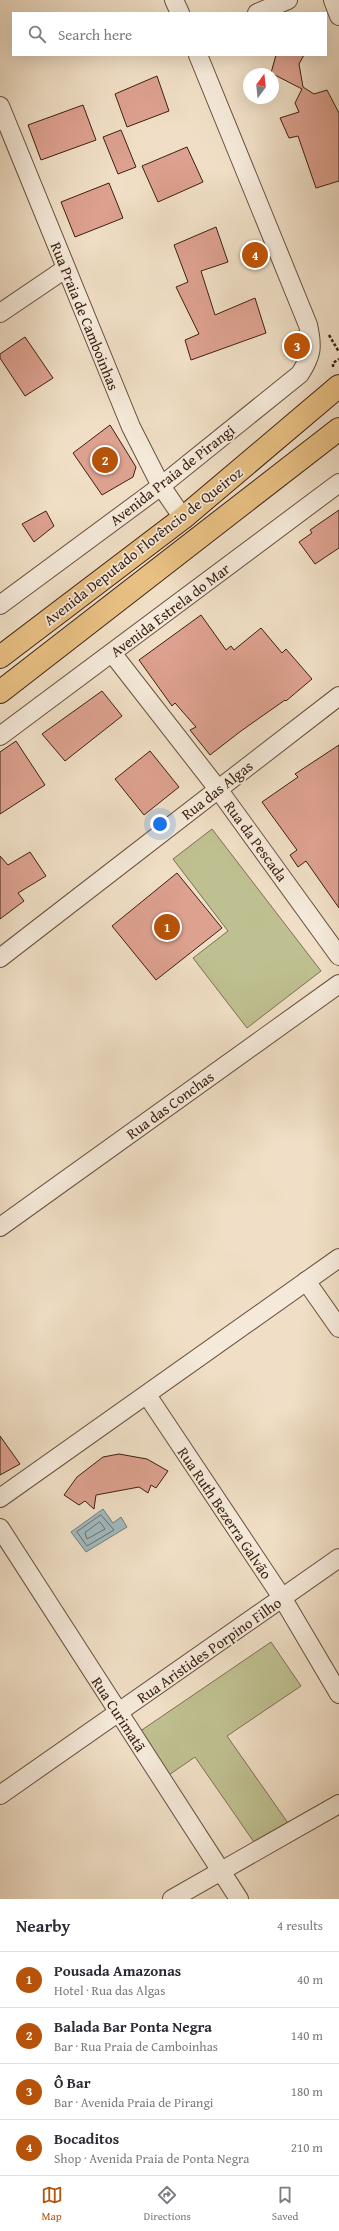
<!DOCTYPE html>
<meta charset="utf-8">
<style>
:root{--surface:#fff;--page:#f7f7f7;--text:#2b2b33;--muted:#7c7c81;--line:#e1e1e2;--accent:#b45309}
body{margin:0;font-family:"Gentium Book Plus",serif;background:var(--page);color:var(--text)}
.compass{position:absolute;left:243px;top:68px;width:36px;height:36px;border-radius:50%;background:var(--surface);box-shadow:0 4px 16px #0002;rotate:15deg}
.you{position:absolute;left:160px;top:824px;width:14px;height:14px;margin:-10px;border:3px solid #fff;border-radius:50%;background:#1a73e8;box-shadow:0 0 0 6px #1a73e833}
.badge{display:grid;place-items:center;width:26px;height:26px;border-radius:50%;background:var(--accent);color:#fff;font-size:13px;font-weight:700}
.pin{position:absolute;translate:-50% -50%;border:2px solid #fff;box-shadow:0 1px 4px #0006}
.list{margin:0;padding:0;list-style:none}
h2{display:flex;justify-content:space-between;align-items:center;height:52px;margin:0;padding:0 16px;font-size:17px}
h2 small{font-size:13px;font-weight:400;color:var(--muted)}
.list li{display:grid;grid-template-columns:26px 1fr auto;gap:12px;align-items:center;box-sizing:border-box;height:56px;padding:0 16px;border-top:1px solid var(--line)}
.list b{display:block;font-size:15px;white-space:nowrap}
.list p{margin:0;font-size:13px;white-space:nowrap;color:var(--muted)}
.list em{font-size:13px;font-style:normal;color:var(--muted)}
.icon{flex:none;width:22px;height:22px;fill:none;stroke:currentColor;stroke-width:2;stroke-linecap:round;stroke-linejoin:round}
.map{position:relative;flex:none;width:339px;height:1899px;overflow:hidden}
.search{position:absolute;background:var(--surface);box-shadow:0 4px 16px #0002;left:12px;right:12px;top:12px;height:44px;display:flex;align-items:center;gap:10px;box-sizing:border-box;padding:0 14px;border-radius:0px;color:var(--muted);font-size:15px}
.sheet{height:276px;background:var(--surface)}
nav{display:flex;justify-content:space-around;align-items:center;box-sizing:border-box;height:56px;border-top:1px solid var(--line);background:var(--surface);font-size:11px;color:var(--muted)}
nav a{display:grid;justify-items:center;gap:2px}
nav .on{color:var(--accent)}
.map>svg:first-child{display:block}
.green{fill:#bfc091;stroke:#7e7052}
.water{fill:#a0bac0;stroke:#787c7a}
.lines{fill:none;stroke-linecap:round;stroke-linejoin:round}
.shore{stroke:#6e6d69;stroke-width:1}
.building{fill:#dda18f;stroke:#3c2012}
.minor-casing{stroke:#69503f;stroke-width:20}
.primary-casing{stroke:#3c2012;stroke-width:24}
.path{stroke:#3c2012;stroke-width:2.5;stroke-dasharray:3 2;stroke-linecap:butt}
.minor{stroke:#f5eada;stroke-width:18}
.primary{stroke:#e8c083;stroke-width:22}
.labels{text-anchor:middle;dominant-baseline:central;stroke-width:3.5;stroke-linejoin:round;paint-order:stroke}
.street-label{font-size:15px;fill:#3c2012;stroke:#f5eada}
</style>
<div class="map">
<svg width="339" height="1899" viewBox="0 0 339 1899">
<rect width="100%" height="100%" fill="#f0dfc6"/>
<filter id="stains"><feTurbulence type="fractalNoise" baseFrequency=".005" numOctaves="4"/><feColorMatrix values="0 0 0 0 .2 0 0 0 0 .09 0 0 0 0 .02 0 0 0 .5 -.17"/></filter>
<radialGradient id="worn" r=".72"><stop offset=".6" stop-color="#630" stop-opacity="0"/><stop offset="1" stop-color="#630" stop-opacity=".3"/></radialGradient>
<!-- green -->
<g class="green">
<polygon points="212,829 321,971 247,1028 193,958 228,931 173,859"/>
<polygon points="271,1642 301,1686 227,1736 288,1823 256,1845 195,1757 163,1779 133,1736"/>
</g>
<!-- water -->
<polygon class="water" points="103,1509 113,1523 121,1517 127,1527 86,1552 71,1532"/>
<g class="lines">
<!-- shore -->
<g class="shore">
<polygon points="101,1515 114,1530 87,1546 77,1532"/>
<polygon points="100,1522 105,1529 87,1539 85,1533"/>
</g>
</g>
<!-- building -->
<g class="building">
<polygon points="276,55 304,55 299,64 303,87 314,94 327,90 339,113 339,181 316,188 298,136 289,138 280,118 299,112 295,103 302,89 271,73"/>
<polygon points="157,76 169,111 127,127 115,94"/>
<polygon points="83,105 96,140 41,160 28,125"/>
<polygon points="121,130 136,167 118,174 103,137"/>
<polygon points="187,147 203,182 158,202 142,166"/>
<polygon points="109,183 123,218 75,237 61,202"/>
<polygon points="216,227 228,262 201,271 215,315 255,298 266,333 191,360 185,340 199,334 176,287 188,282 174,245"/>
<polygon points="25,337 53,378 25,396 0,358 0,354"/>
<polygon points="110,425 136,467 133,477 102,495 73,453"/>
<polygon points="339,510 339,548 315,564 299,542 312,533 310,530"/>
<polygon points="46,511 54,526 34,542 22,524"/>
<polygon points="201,615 226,650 231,646 234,650 261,628 282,653 286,649 312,679 286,701 285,700 241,731 210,755 190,730 196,727 175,703 172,706 139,660"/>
<polygon points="102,691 122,716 65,761 42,734"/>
<polygon points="16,741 45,785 0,814 0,752"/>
<polygon points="339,745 339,908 306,861 298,867 290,855 297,850 262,802 298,777 295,774"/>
<polygon points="150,751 179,787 144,815 115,779"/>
<polygon points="30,852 46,876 18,893 24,901 0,919 0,856 8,865"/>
<polygon points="177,873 222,928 156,980 112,926"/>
<polygon points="0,1436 20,1464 0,1475"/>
<polygon points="119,1454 147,1459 168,1471 156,1488 151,1485 148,1493 139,1487 96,1495 94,1509 85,1501 79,1505 64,1495 77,1477 103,1457"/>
</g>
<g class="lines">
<!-- minor casing -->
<g class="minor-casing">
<g id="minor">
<polyline points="174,0 180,13"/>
<polyline points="333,0 339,16"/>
<polyline points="257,13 288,0"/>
<polyline points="0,106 131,427 161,486 183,518"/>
<polyline points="0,313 65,269"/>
<path d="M0,605L161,486L300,374C312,355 313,347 308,325L198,55"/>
<polyline points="112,653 218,789 339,956"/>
<polyline points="0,736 339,483"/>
<polyline points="0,958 339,696"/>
<polyline points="0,1227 339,984"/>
<polyline points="306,1281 339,1328"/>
<polyline points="147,1395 283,1599 339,1694"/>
<polyline points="0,1498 339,1258"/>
<polyline points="0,1528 239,1899"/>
<polyline points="0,1795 339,1558"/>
<polyline points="172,1899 339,1804"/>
</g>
</g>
<!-- primary casing -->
<g class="primary-casing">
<g id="primary">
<polyline points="0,657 183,518 339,386"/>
<polyline points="0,692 339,429"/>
</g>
</g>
<!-- path -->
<g class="path">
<polyline points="329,335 339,352"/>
<polyline points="333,367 333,363 339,359"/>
</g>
<!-- minor -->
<use href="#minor" class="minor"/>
<!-- primary -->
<use href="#primary" class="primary"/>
</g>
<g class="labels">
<!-- street labels -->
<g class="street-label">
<text transform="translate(85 316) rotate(68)">Rua Praia de Camboinhas</text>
<text transform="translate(172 475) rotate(-38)">Avenida Praia de Pirangi</text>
<text transform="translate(143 546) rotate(-38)">Avenida Deputado Florêncio de Queiroz</text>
<text transform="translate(170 610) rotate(-37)">Avenida Estrela do Mar</text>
<text transform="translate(217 790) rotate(-38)">Rua das Algas</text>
<text transform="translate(256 841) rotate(54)">Rua da Pescada</text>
<text transform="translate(170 1105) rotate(-36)">Rua das Conchas</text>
<text transform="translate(225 1513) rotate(56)">Rua Ruth Bezerra Galvão</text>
<text transform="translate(209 1650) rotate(-35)">Rua Aristides Porpino Filho</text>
<text transform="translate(119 1714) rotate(57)">Rua Curimatã</text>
</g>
</g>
<rect width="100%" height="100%" filter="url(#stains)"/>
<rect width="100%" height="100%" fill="url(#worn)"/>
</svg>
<svg class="compass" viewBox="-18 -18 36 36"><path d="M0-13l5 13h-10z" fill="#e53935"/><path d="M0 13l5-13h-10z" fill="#7c7c81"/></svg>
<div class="you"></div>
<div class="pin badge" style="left:167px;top:927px">1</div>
<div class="pin badge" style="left:105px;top:460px">2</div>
<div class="pin badge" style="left:297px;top:346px">3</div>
<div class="pin badge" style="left:255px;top:255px">4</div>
<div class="search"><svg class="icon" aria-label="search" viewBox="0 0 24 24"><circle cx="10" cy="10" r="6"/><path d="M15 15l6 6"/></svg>Search here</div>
</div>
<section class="sheet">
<h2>Nearby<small>4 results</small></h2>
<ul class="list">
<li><span class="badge">1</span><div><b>Pousada Amazonas</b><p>Hotel · Rua das Algas</p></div><em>40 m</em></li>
<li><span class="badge">2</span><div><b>Balada Bar Ponta Negra</b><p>Bar · Rua Praia de Camboinhas</p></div><em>140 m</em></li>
<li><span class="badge">3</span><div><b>Ô Bar</b><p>Bar · Avenida Praia de Pirangi</p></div><em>180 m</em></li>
<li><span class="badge">4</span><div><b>Bocaditos</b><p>Shop · Avenida Praia de Ponta Negra</p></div><em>210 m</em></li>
</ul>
</section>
<nav>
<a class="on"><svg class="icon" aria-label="map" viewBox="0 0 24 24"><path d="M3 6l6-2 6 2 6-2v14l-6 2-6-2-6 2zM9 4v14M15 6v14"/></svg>Map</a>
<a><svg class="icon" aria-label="directions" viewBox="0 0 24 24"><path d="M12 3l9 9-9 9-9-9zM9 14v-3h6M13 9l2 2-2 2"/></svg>Directions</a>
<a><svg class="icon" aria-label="saved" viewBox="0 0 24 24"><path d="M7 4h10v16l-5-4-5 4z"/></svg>Saved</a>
</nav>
